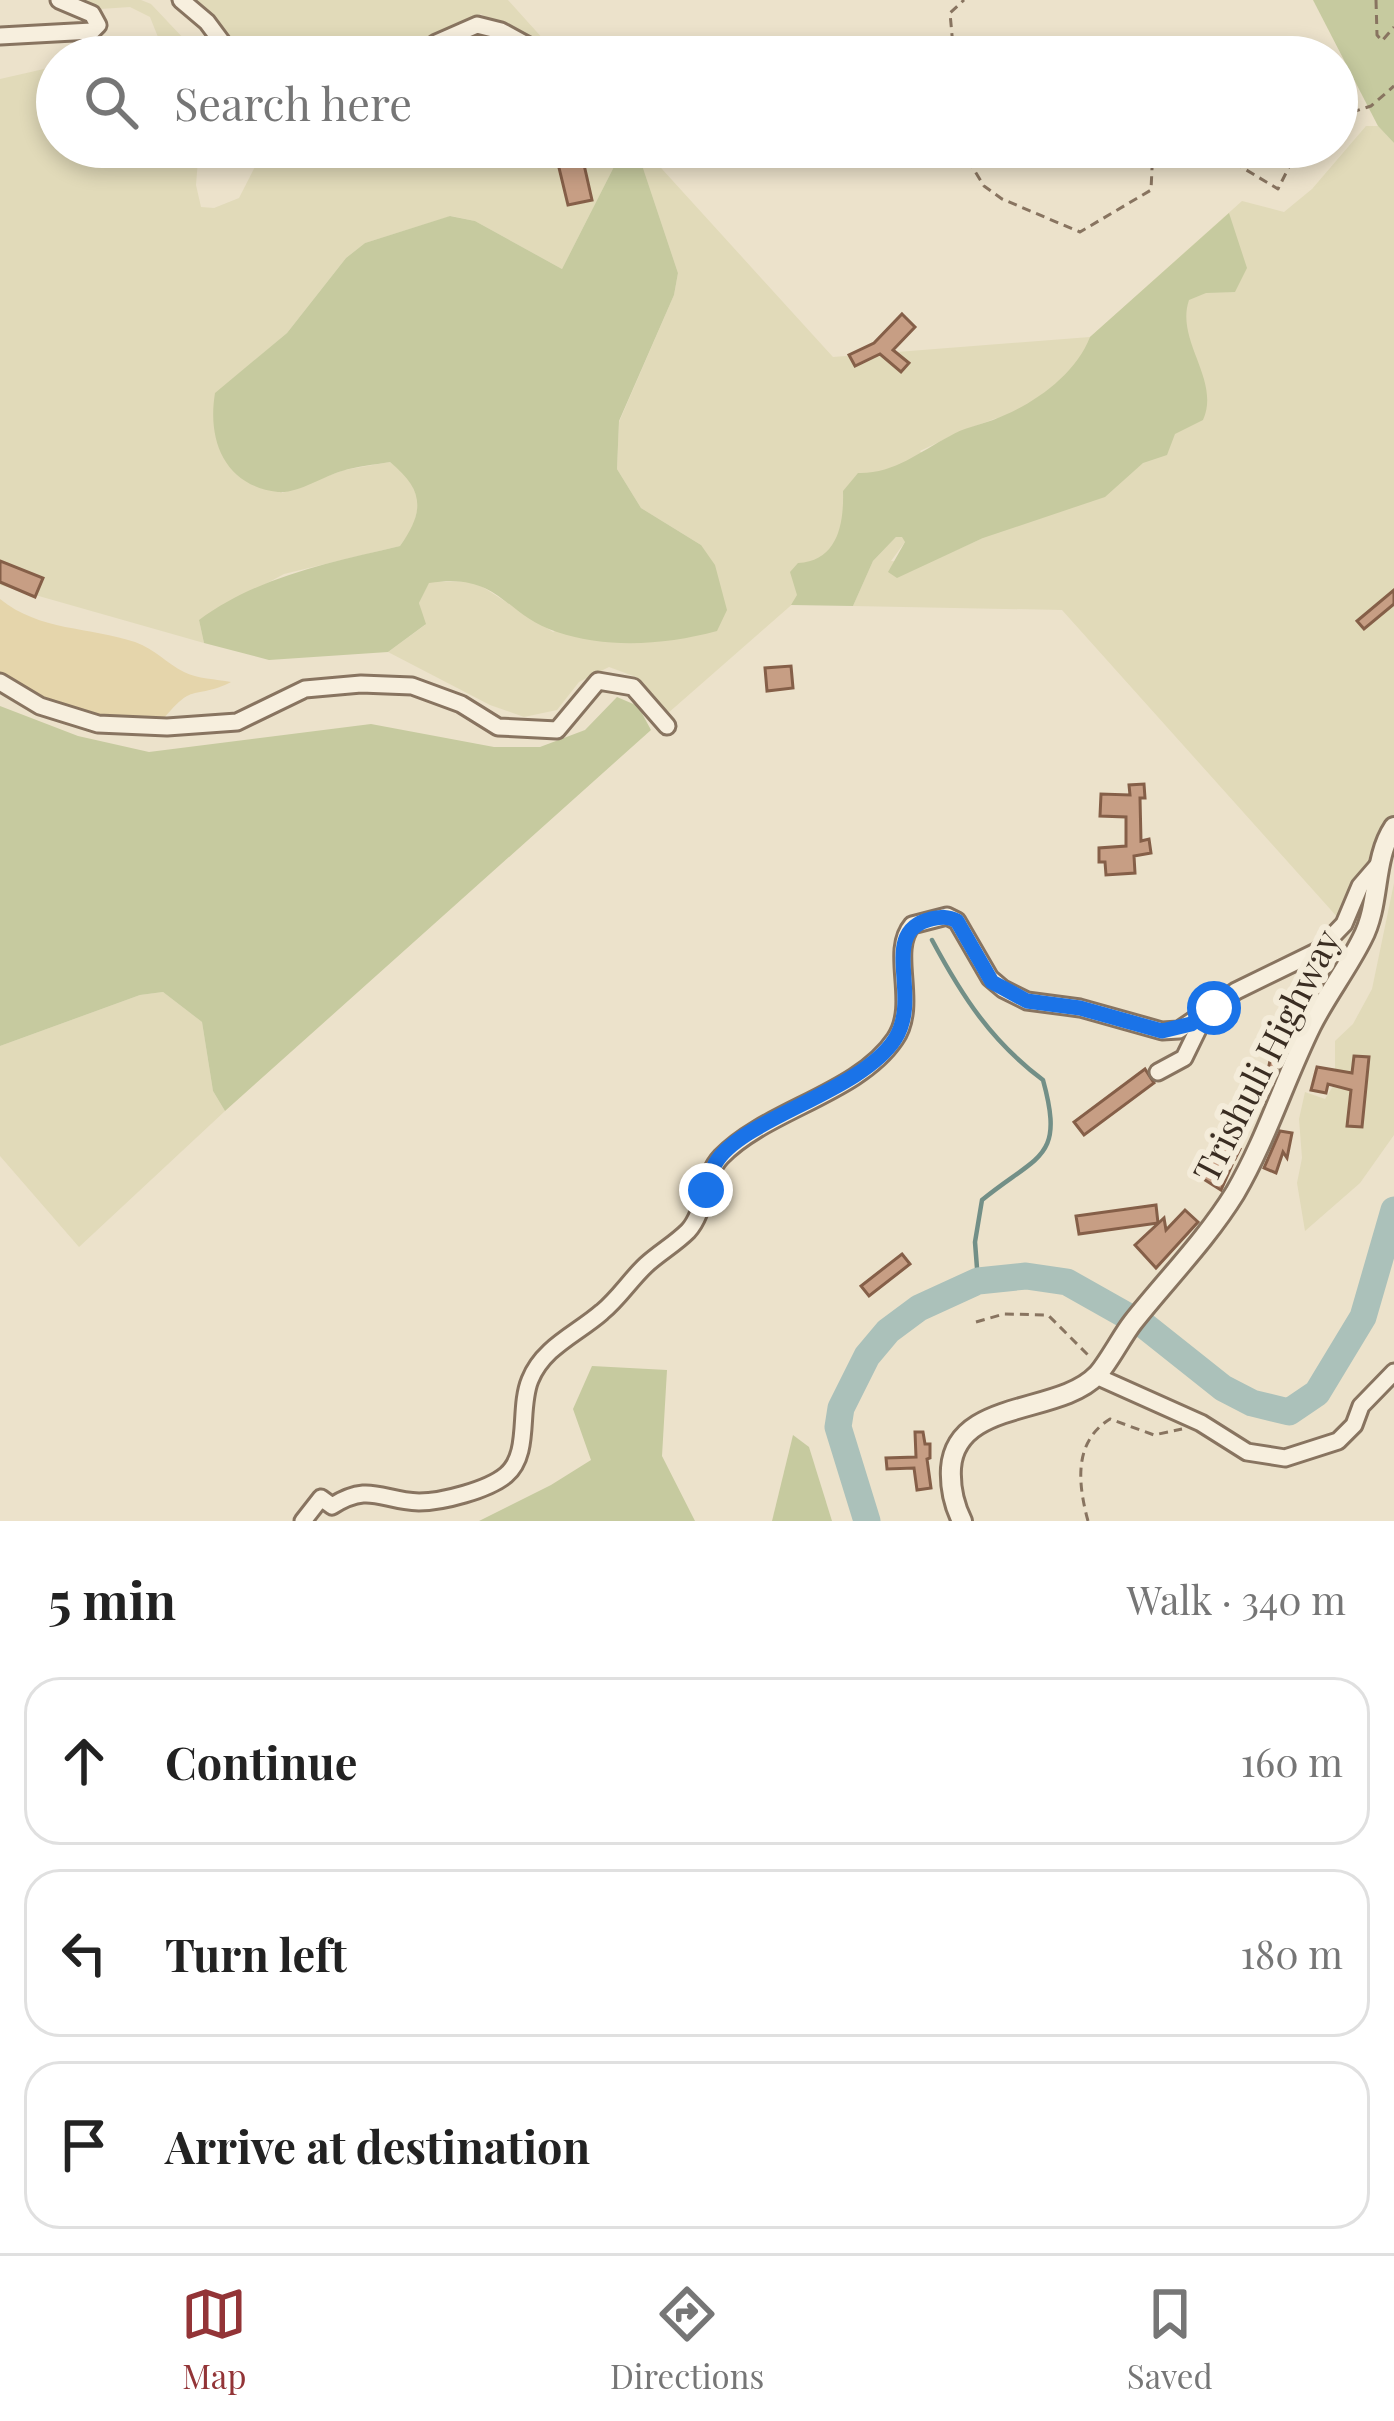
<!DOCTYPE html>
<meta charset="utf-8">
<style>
:root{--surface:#fff;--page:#f6f6f6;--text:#222;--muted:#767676;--line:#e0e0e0;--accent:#933437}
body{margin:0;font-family:"Playfair Display",serif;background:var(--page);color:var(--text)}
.stop{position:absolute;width:36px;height:36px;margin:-27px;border:9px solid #1a73e8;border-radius:50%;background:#fff}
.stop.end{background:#1a73e8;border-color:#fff;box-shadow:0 3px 12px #0008}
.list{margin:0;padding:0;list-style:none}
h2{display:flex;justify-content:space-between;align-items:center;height:156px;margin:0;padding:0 48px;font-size:51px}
h2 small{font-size:39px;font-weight:400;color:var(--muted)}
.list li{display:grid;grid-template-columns:78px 1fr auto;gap:36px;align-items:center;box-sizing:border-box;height:168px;margin:0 24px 24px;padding:0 24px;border:3px solid var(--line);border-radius:36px}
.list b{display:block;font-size:45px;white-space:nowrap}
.list em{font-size:39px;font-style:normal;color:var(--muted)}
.icon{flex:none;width:66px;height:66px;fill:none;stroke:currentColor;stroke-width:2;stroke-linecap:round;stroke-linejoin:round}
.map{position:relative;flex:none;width:1394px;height:1521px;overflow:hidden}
.search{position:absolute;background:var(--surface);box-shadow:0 6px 18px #0003;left:36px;right:36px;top:36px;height:132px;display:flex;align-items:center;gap:30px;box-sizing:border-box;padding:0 42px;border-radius:66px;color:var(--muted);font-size:45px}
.sheet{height:732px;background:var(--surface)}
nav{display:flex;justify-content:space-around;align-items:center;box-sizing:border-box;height:168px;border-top:3px solid var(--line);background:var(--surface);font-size:33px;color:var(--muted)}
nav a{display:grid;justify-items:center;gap:6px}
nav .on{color:var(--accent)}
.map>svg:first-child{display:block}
.farmland{fill:#e1dab9;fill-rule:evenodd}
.green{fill:#c6ca9f}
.sand{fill:#e5d5ab}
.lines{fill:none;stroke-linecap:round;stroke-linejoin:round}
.stream{stroke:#728f87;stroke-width:4.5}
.river{stroke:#abc1ba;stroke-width:27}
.building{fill:#c79e84;stroke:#855f48;stroke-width:3}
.minor-casing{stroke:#887460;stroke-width:21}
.tertiary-casing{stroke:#887460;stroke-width:24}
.path{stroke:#887460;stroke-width:3;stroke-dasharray:9 6;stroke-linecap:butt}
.minor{stroke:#f7efde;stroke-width:15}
.tertiary{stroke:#f7efde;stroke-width:18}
.route{stroke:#1a73e8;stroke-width:15}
.labels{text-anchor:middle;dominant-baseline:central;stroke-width:12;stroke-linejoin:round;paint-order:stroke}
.street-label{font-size:36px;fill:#3a2d22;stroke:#f4ecda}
</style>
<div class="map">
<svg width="1394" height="1521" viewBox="0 0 1394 1521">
<rect width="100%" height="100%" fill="#ece2cb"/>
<!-- farmland -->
<g class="farmland">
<polygon points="83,0 141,0 151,4 201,57 143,57 158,37 150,17 130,7 100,9"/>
<polygon points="191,0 508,0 554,51 523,40 481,14 409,57 242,57 236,44"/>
<polygon points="57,66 57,147 199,147 196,185 201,207 214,208 239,198 265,147 624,147 562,269 475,221 451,216 365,243 346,258 287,333 215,394 282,493 344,470 390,462 408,477 419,501 414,526 400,546 284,574 199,620 204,643 0,585 0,79"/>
<path d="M1366,126H1378L1394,143V844L1348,929L1062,610L853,606L873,561L896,537H903L905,542L891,561L925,564L983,538L941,474L667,714L636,677L609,667L579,682L557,710L524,717L490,705L388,652L425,625L419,603L429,582H475L553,632L701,545L641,508L617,469L619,422L674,295L678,273L636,147H642L833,357L1090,337L1242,201L1284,212L1312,189ZM997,418L938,473L920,451L962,431Z"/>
<polygon points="1394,883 1394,1135 1360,1183 1305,1231 1297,1183 1302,1158 1299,1119 1305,1092 1325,1099 1335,1083 1335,1041 1353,1024 1372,989"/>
<polygon points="163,992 202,1022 213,1091 225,1111 79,1247 0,1156 0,1046 140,995"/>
</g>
<!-- green -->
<g class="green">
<polygon points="1313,0 1394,0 1394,143 1378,126"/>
<path d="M624,147H636L678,273L674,295L619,421L617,469L641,508L701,545L715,565L727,610L717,631C665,645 608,649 557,632C502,614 501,572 429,583L419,603L426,624L388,652L269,660L204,643L199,620C259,576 329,563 400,546C425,511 424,490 390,462C374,465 357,466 342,471C324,476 297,494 278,492C225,486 207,441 215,393L287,333L346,258L365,243L450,216L475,221L562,269Z"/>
<path d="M1229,213L1247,268L1235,292L1206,293L1189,300C1175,341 1221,380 1203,420L1175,434L1167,455L1143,463L1105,497L983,538L897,578L888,572L905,542L902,537H896L873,561L853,606L791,605L797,595L790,572L798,563C838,561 844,523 843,491L858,473C894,474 919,452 950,436C963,428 979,425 993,420C1031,406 1075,376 1090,337Z"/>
<polygon points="617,697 638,706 651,730 225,1111 213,1091 202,1022 163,992 140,995 0,1046 0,706 78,736 149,752 371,724 494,747 540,747 585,730"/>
<polygon points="592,1366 667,1370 662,1456 695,1521 479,1521 551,1485 591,1460 573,1409"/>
<polygon points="793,1435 809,1447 832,1521 772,1521"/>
</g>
<!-- sand -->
<path class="sand" d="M0,599C39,631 90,627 135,642C155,649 166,663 184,672C197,679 216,679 231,682C213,692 196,691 187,696C171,705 162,727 143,732C103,744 33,712 0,690Z"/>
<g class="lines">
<!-- stream -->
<path class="stream" d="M932,940C962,996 991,1041 1043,1080C1065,1160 1038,1154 982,1200L975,1242L978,1281"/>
<!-- river -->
<polyline class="river" points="867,1521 838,1427 841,1408 867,1356 888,1331 919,1308 978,1281 1026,1276 1067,1282 1145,1326 1223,1388 1252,1403 1289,1412 1317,1393 1363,1317 1394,1210"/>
</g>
<!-- building -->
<g class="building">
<polygon points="554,147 580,147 592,200 568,205"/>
<polygon points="902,314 915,327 893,350 909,363 901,372 880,354 855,366 849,355 874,343"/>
<polygon points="0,561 43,578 35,597 0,582"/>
<polygon points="1394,590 1394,604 1364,629 1357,621"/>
<polygon points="791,666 793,688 767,691 765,668"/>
<polygon points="1144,784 1145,798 1140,798 1141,841 1149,839 1151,853 1134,856 1135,873 1106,875 1105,862 1099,862 1099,848 1126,846 1126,817 1100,816 1101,794 1130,795 1129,785"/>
<polygon points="1272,1024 1288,1027 1283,1054 1265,1097 1255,1089 1262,1073 1267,1075 1273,1046 1268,1045"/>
<polygon points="1354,1056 1369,1057 1362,1127 1347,1126 1351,1090 1328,1084 1326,1093 1311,1090 1317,1067 1352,1073"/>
<polygon points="1145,1069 1154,1083 1084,1135 1074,1122"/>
<polygon points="1237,1102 1250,1110 1232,1139 1218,1131"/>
<polygon points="1280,1131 1292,1133 1287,1158 1283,1152 1276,1173 1264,1168"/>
<polygon points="1221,1140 1240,1149 1235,1159 1220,1154 1232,1165 1221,1190 1197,1175 1202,1162 1208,1165"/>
<polygon points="1156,1205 1158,1223 1079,1234 1076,1216"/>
<polygon points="1185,1210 1198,1222 1156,1268 1135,1245 1164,1218 1166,1230"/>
<polygon points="902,1254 910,1264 869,1296 861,1286"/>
<polygon points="915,1432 923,1432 925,1444 930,1444 930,1458 927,1459 931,1488 917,1490 914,1468 887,1469 886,1458 916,1457"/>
</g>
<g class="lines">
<!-- minor casing -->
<g class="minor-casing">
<g id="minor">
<polyline points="181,0 207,22 233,57"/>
<polyline points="0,36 92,31 98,25 92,14 59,0"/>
<polyline points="422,57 436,43 477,25 501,31 545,55 576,55"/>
<polyline points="0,682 40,706 98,724 167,727 237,722 305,689 361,684 412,686 461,704 498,727 557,730 598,681 633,687 667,726"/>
<polyline points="1158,1072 1184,1058 1204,1017"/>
<polyline points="1096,1376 1201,1423 1247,1452 1285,1458 1338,1441 1354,1425 1361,1406 1394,1372"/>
<path d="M303,1521L321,1498L332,1506C370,1482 381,1501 419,1502C442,1502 488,1490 506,1475C531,1454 518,1409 530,1380C543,1347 577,1334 602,1312C619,1298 630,1280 646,1265C659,1253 675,1244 688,1231C707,1210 702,1177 721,1157C766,1110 858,1094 895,1039C919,1004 889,952 912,925L947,916L957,921L990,978L1003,989L1027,1001L1080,1008L1162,1031L1179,1030L1236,991L1318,951L1344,924L1360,886L1379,864"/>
</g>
</g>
<!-- tertiary casing -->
<g class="tertiary-casing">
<path id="tertiary" d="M962,1521C954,1505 950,1486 951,1468C956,1399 1059,1415 1097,1375C1107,1365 1122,1336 1133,1322C1167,1279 1206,1240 1235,1193C1266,1140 1284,1081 1311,1026C1326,996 1347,969 1362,939C1381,903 1372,860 1394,827"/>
</g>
<!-- path -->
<g class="path">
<polyline points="1376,0 1377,35 1382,41 1394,27"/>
<polyline points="954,57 950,13 964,0"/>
<polyline points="1337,117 1371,106 1394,86"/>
<polyline points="960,147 984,186 1002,199 1080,232 1151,190 1153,147"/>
<polyline points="1208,147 1278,189 1299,147"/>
<polyline points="976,1322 1004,1314 1048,1315 1088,1355"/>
<path d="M1088,1521C1078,1484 1073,1442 1110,1419L1154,1435L1182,1429"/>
</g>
<!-- minor -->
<use href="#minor" class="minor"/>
<!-- tertiary -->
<use href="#tertiary" class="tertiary"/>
</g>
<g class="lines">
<!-- route -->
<path class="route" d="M706,1190C709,1182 711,1172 715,1164C741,1118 860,1093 895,1039C923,995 877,932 931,919C942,917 947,916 957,921L992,982L1027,1001L1080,1008L1162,1031L1191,1024L1214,1008"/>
</g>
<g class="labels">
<!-- street labels -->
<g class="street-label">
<text transform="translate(1265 1055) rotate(-63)">Trishuli Highway</text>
</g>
</g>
</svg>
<div class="stop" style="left:1214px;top:1008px"></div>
<div class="stop end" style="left:706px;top:1190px"></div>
<div class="search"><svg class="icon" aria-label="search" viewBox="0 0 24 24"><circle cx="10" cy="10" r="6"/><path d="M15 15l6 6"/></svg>Search here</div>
</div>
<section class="sheet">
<h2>5 min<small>Walk · 340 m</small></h2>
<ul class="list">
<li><svg class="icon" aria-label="ahead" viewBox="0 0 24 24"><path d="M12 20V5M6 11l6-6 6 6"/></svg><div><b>Continue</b></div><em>160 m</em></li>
<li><svg class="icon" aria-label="left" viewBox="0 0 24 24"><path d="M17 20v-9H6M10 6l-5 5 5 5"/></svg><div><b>Turn left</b></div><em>180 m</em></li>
<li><svg class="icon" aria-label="arrive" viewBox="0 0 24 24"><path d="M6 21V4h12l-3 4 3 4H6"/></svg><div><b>Arrive at destination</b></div></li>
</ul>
</section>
<nav>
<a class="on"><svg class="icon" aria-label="map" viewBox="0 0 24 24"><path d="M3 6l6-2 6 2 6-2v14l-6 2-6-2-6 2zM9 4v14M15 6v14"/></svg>Map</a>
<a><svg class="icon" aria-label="directions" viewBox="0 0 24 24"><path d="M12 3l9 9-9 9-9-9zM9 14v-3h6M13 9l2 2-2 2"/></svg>Directions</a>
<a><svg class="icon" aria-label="saved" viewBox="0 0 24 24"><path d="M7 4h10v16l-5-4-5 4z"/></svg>Saved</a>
</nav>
